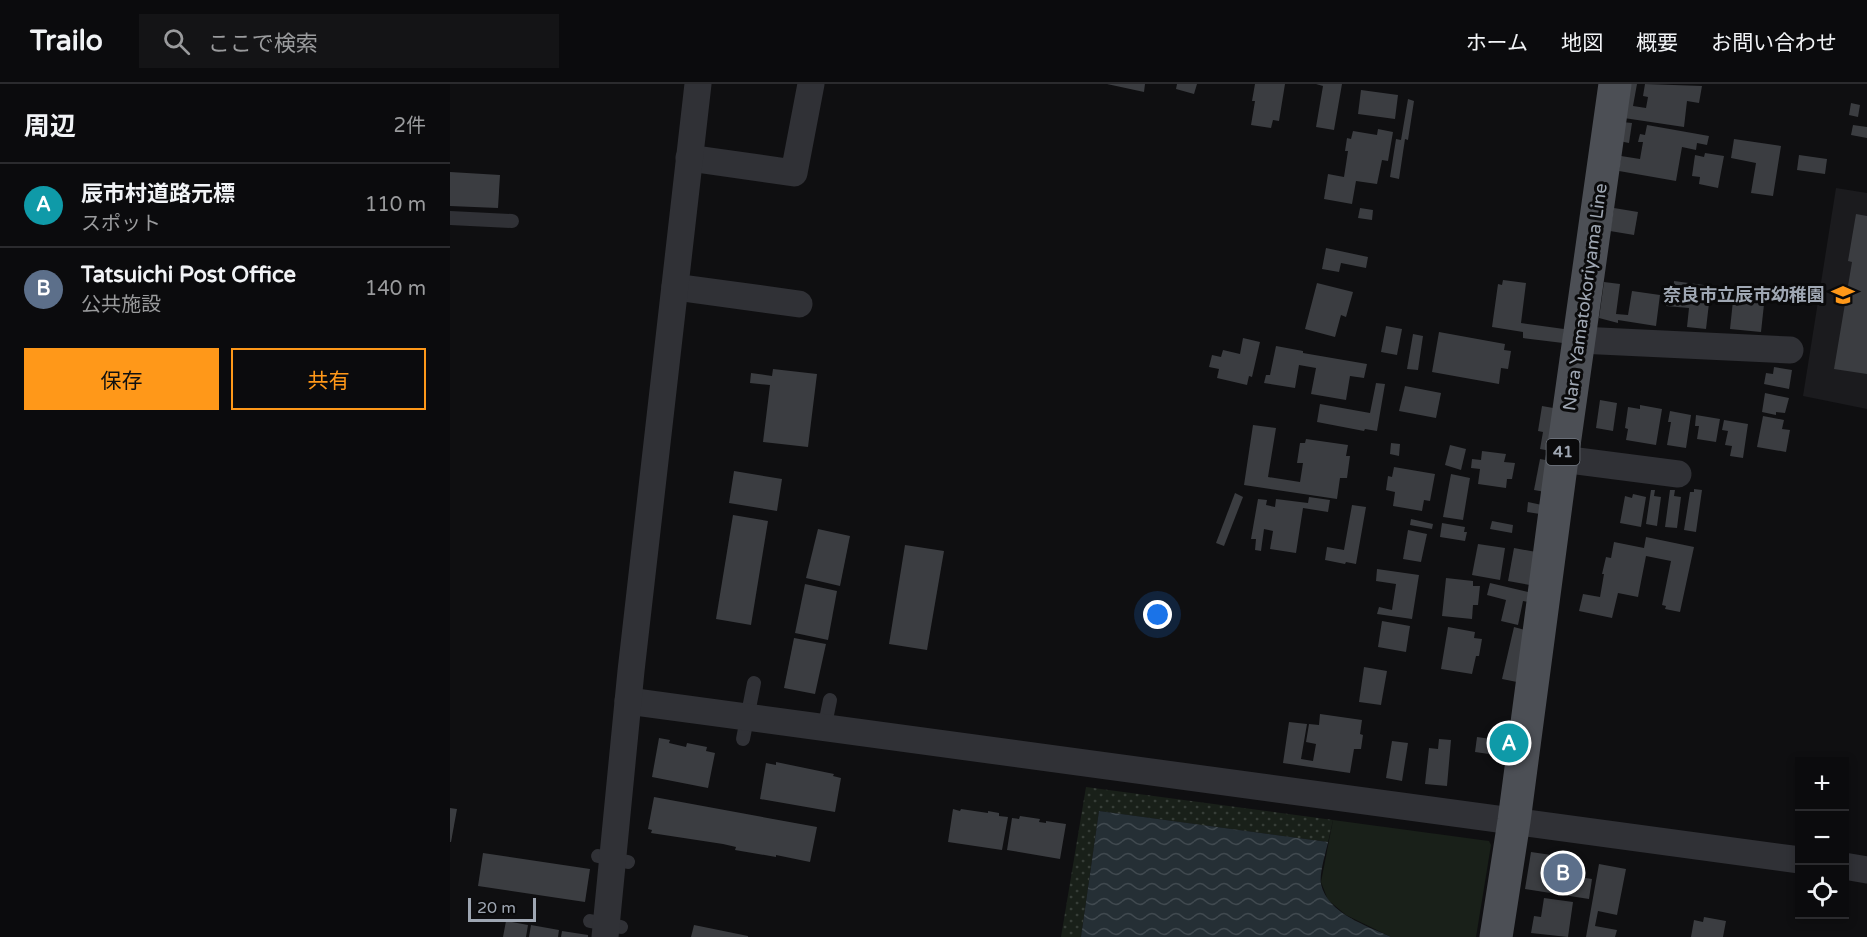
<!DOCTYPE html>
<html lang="ja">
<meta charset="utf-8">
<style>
:root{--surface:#0b0b0d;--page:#141416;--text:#f1f3f6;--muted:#9a9b9d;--line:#2b2b2e;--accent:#ff9819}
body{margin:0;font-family:"Varela Round","Noto Sans JP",sans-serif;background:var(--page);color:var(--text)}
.controls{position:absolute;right:18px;bottom:18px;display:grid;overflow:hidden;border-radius:0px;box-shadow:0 3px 9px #0003}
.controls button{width:54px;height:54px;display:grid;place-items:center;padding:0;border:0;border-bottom:2px solid var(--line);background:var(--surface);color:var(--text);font:30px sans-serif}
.scale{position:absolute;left:18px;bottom:15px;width:68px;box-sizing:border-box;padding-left:6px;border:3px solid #9fa7b3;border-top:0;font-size:16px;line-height:21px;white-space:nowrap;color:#9fa7b3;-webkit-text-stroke:4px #0a0a0b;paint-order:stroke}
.you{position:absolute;left:708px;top:531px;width:21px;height:21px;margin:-15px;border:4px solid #fff;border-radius:50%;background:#1a73e8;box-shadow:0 0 0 9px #1a73e833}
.badge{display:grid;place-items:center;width:39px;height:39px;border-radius:50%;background:var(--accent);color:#fff;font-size:20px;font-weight:700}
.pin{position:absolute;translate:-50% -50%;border:3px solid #fff;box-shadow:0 2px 6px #0006}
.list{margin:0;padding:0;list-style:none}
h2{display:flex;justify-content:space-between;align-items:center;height:78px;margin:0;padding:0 24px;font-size:26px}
h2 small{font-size:20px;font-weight:400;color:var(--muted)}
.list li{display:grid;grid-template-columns:39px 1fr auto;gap:18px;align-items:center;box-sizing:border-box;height:84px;padding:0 24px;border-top:2px solid var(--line)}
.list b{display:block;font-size:22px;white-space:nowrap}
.list p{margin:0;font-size:20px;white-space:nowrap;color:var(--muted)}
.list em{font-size:20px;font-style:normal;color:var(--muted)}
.actions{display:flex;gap:12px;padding:18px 24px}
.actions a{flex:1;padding:14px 0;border:2px solid var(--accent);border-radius:0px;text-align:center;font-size:21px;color:var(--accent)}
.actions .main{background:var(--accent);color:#111}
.icon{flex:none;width:33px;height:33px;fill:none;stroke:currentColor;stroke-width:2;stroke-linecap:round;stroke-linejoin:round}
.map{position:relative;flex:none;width:1417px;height:853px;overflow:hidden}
header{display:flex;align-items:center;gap:36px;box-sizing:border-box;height:84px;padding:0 30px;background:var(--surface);border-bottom:2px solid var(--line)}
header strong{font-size:28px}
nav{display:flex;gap:33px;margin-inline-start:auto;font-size:21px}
.search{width:420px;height:54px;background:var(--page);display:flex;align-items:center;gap:15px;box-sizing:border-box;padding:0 21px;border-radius:0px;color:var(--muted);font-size:22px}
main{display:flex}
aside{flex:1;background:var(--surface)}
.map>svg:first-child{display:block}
.built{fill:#1b1b1e}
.grass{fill:url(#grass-dots)}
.green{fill:#192019}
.water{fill:url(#water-waves)}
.building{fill:#3b3d41}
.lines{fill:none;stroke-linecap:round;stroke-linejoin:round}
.lane{stroke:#303136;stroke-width:14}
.street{stroke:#303136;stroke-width:27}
.primary{stroke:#4c4f55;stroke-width:33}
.labels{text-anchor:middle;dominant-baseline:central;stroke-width:6;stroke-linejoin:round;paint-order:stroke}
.shield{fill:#0a0a0b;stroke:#727881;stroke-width:1.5}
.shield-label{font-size:16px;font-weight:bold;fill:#9fa7b3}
.poi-label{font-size:18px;font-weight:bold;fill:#9fa7b3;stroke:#0a0a0b;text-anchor:end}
.street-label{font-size:18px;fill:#9fa7b3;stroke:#0a0a0b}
</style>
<header>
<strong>Trailo</strong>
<div class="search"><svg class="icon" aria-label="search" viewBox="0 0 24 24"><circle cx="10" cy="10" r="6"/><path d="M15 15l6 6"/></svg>ここで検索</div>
<nav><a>ホーム</a><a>地図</a><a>概要</a><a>お問い合わせ</a></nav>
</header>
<main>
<aside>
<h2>周辺<small>2件</small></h2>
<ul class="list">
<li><span class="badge" style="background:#0f9aa8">A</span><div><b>辰市村道路元標</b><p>スポット</p></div><em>110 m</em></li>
<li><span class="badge" style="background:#5c6f8a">B</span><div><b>Tatsuichi Post Office</b><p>公共施設</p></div><em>140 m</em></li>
</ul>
<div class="actions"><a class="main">保存</a><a>共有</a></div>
</aside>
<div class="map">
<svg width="1417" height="853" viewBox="0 0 1417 853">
<defs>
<pattern id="grass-dots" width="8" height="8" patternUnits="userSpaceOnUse" patternTransform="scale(1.5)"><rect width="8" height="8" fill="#192019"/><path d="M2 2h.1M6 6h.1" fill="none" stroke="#373e38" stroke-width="1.8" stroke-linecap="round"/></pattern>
<pattern id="water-waves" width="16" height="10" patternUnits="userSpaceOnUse" patternTransform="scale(1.5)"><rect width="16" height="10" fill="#252f35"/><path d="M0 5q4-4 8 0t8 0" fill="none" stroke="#414a50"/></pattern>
</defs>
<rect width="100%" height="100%" fill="#0f0f11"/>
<!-- built -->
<polygon class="built" points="1386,104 1417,109 1417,325 1353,312"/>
<!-- grass -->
<polygon class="grass" points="636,703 883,736 878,758 649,727 631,853 611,853"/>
<!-- green -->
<polygon class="green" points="883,736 1039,757 1041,761 1026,853 941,853 896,831 878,816 871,798"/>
<!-- water -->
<path class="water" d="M649,727L878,758C876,768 869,790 871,800C878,830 916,841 941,853H631Z"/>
<!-- building -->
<g class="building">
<polygon points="657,0 695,0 694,8"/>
<polygon points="727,0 747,0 744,10 726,5"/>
<polygon points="805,0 835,0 829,37 823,36 821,44 801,41 805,17 802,17"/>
<polygon points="866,0 892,0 884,46 866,43 873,2"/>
<polygon points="1179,0 1187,0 1183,22 1196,24 1198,13 1193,12 1195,0 1252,2 1249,19 1237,17 1234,43 1174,34"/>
<polygon points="911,6 948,11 945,35 908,30"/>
<polygon points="958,15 964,17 958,56 955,55 949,95 940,93 946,55 951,56"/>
<polygon points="1401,19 1410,21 1408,33 1399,31"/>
<polygon points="1172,38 1182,39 1179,59 1169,57"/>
<polygon points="1197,41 1259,52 1257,61 1247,59 1246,66 1232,63 1226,97 1169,87 1171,72 1190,75 1193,58 1188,58 1190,50 1195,51"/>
<polygon points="1403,41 1417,43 1417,54 1401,51"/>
<polygon points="928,45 943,48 938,77 932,76 927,100 906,97 902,120 874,115 878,90 894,93 898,67 895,67 897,54 901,55 903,47 927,51"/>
<polygon points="1284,55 1331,62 1323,112 1301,109 1306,79 1281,74"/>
<polygon points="1255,69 1274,72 1268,104 1249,100 1250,93 1242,92 1245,71 1254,73"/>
<polygon points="1349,71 1377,75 1375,90 1347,86"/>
<polygon points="0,88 50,91 48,124 0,122"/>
<polygon points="910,124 923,126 922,136 908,134"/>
<polygon points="1164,124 1188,128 1184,151 1160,147"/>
<polygon points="1406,130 1417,132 1417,290 1384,285 1402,178 1398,177"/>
<polygon points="876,164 918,173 916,184 891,179 889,188 872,185"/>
<polygon points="1053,196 1076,199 1071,239 1114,245 1113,259 1073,254 1073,248 1042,243 1048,200 1052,201"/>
<polygon points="1224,197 1261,202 1256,245 1237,243 1239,224 1216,222 1218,208 1223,209"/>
<polygon points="1154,198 1170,200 1166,230 1178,231 1182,207 1210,211 1206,242 1168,236 1168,239 1149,234"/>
<polygon points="867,199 903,208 896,233 891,231 885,253 855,245"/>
<polygon points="1284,207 1315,211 1311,248 1280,245"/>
<polygon points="936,242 952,245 947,271 931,268"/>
<polygon points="989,248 1055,260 1054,266 1061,267 1058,285 1051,284 1049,300 982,288"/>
<polygon points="963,250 973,252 968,286 957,285"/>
<polygon points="793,254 810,258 802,293 799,292 797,301 767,294 769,285 759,283 762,271 771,273 773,266 790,270"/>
<polygon points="826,262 853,267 853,269 917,280 914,294 900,292 896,316 861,310 866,284 849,281 845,304 814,299 816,291 820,291"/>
<polygon points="1324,283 1342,286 1339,305 1314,300 1316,289 1323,290"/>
<polygon points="323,285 367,290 358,363 313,358 320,301 300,299 301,289 322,292"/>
<polygon points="926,299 935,300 927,347 915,345 914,347 867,338 870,320 920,329"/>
<polygon points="955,302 991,309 986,334 949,327"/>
<polygon points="1315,309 1339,314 1335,329 1326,328 1326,331 1312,328"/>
<polygon points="1150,316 1167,319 1163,347 1146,344"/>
<polygon points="1190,321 1212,325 1206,361 1176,356 1178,345 1175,344 1178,323 1190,325"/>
<polygon points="1092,322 1109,325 1101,367 1090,365 1093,348 1088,347"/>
<polygon points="1220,327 1241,331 1236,364 1217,361 1221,338 1218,338"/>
<polygon points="1246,331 1270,335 1266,358 1247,355 1249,342 1245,342"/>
<polygon points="1313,332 1334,336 1332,345 1340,346 1336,368 1307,363"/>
<polygon points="1274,336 1298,340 1293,374 1280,372 1282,362 1275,361 1278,347 1272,346"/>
<polygon points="803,341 826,344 818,393 850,398 853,379 847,379 850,359 855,359 856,355 898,361 896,372 900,372 897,394 890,394 887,415 794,401"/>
<polygon points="941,359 950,360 949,372 940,370"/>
<polygon points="1000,361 1016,365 1011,386 995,381"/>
<polygon points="1032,367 1056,370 1054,378 1065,379 1062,395 1057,395 1056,404 1028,400 1030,385 1021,384 1022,375 1031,376"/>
<polygon points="1090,375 1101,377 1095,408 1084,406"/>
<polygon points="944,383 985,390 980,417 974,416 972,427 943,422 945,408 936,406 938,392 942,393"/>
<polygon points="284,387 332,395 327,427 279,419"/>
<polygon points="1001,390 1020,394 1013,436 993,433"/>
<polygon points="1244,405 1252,406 1246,448 1234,446 1240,408 1244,408"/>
<polygon points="1201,406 1205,406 1204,412 1211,413 1207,442 1196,440"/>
<polygon points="1220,406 1225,406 1224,412 1231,413 1227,444 1215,443"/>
<polygon points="785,409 793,413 774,462 766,459"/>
<polygon points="1183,410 1196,413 1191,443 1170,439 1175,412 1182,414"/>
<polygon points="859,413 880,416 878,428 853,424 846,469 820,465 823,447 814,445 811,467 805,466 806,455 801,455 808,415 817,416 816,421 825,423 826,415 858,419"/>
<polygon points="1078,418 1092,421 1090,430 1077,428"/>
<polygon points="902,421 916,423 906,480 896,478 895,480 875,476 877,463 894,466"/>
<polygon points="283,431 318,437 301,541 266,535"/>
<polygon points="961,435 983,440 982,445 960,441"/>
<polygon points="1042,437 1063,441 1062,449 1040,445"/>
<polygon points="992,439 1015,443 1014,448 1017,448 1015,457 990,453"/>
<polygon points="368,445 400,452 390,502 356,494"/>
<polygon points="958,446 977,450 971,478 953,475"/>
<polygon points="1196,453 1244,463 1230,528 1215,525 1216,522 1212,521 1221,477 1196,472 1188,513 1168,509 1162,534 1129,527 1133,510 1150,513 1154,490 1152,490 1156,473 1161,474 1164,458 1194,464"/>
<polygon points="1028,460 1055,464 1050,496 1022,491"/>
<polygon points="455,461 494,467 477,566 439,560"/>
<polygon points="1064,464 1086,468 1080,501 1058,497"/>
<polygon points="927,485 969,491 962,535 927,530 929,523 942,526 946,500 926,497"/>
<polygon points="996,494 1023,497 1023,502 1030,502 1028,521 1023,521 1022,535 992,532"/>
<polygon points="1040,499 1082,509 1080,518 1073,517 1068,541 1051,537 1056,516 1037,511"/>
<polygon points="355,500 387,507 378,556 345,549"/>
<polygon points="932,537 960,542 956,568 928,563"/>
<polygon points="998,543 1025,548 1024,554 1032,555 1029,572 1026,572 1022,590 991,585"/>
<polygon points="1064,543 1079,547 1067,598 1052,595"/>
<polygon points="344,554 376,560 365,610 334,604"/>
<polygon points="914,583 937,587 931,621 909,618"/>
<polygon points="870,630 912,636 910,650 913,651 911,665 904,665 900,689 833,679 839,638 857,640 851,675 863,677 866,660 856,658 859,640 869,641"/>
<polygon points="1027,653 1048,656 1046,671 1025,668"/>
<polygon points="209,654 220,656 219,659 236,663 237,659 257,663 256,667 265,669 258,704 202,693"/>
<polygon points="989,655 1001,656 997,702 975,700 979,664 988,665"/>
<polygon points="942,657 958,659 952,697 936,694"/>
<polygon points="326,678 384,690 383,692 391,694 385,728 310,715 316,679 326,681"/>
<polygon points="204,713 367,743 360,778 326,771 326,773 285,766 286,763 273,760 201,749 202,746 198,745"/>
<polygon points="0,724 7,725 1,758 0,758"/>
<polygon points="503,725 510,727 511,725 538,729 538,727 549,729 549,732 558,733 552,766 498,758"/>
<polygon points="570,732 590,735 589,738 596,739 596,737 616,740 610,775 557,766 562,734 569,735"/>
<polygon points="1081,768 1115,773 1112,790 1142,795 1139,815 1075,805"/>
<polygon points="33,769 140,785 135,818 28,802"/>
<polygon points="1149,780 1176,785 1167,831 1148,827 1145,842 1167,846 1165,853 1136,853"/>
<polygon points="1094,814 1123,818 1118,853 1081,849 1084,832 1091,833"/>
<polygon points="1254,833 1276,837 1273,853 1241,853 1244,836 1253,838"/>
<polygon points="56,837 78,841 76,853 53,853"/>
<polygon points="81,841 109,846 108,853 79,853"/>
<polygon points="244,841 298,852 298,853 241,853"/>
<polygon points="112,847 138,851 138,853 111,853"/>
</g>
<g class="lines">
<!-- lane -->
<g class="lane">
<polyline points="0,134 62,137"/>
<polyline points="374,645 380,616"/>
<polyline points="293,655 304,599"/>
<polyline points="148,772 178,778"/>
<polyline points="140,837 171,843"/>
</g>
<!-- street -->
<g class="street">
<polyline points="239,74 344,89 361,0"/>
<polyline points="225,203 349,220"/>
<polyline points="1129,256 1340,266"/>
<polyline points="1112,375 1228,390"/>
<path d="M178,617C568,673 959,723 1350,776"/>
<polyline points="1394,782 1417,786"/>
<polyline points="155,853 181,587 248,0"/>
</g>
<!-- primary -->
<polyline class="primary" points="1046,853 1064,737 1112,375 1165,0"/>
</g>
<!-- icons -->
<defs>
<g id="school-bare" transform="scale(1.8)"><path d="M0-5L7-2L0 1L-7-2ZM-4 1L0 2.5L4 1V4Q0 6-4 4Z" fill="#ff9819" stroke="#0a0a0b" stroke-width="2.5" paint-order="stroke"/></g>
</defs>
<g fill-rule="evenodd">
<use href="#school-bare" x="1393" y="211"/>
</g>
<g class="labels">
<!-- shield labels -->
<rect class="shield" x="1096.5" y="355" width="33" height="26" rx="4.5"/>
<g class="shield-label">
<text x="1113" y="368">41</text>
</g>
<!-- poi labels -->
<g class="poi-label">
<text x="1375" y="211">奈良市立辰市幼稚園</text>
</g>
<!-- street labels -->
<g class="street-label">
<text transform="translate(1135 213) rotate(-82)">Nara Yamatokoriyama Line</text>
</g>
</g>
</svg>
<div class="controls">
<button>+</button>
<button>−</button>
<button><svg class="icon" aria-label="locate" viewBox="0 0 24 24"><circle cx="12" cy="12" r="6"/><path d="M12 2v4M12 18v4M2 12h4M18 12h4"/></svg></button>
</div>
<div class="scale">20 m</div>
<div class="you"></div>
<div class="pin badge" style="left:1059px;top:659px;background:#0f9aa8">A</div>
<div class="pin badge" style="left:1113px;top:789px;background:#5c6f8a">B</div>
</div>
</main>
